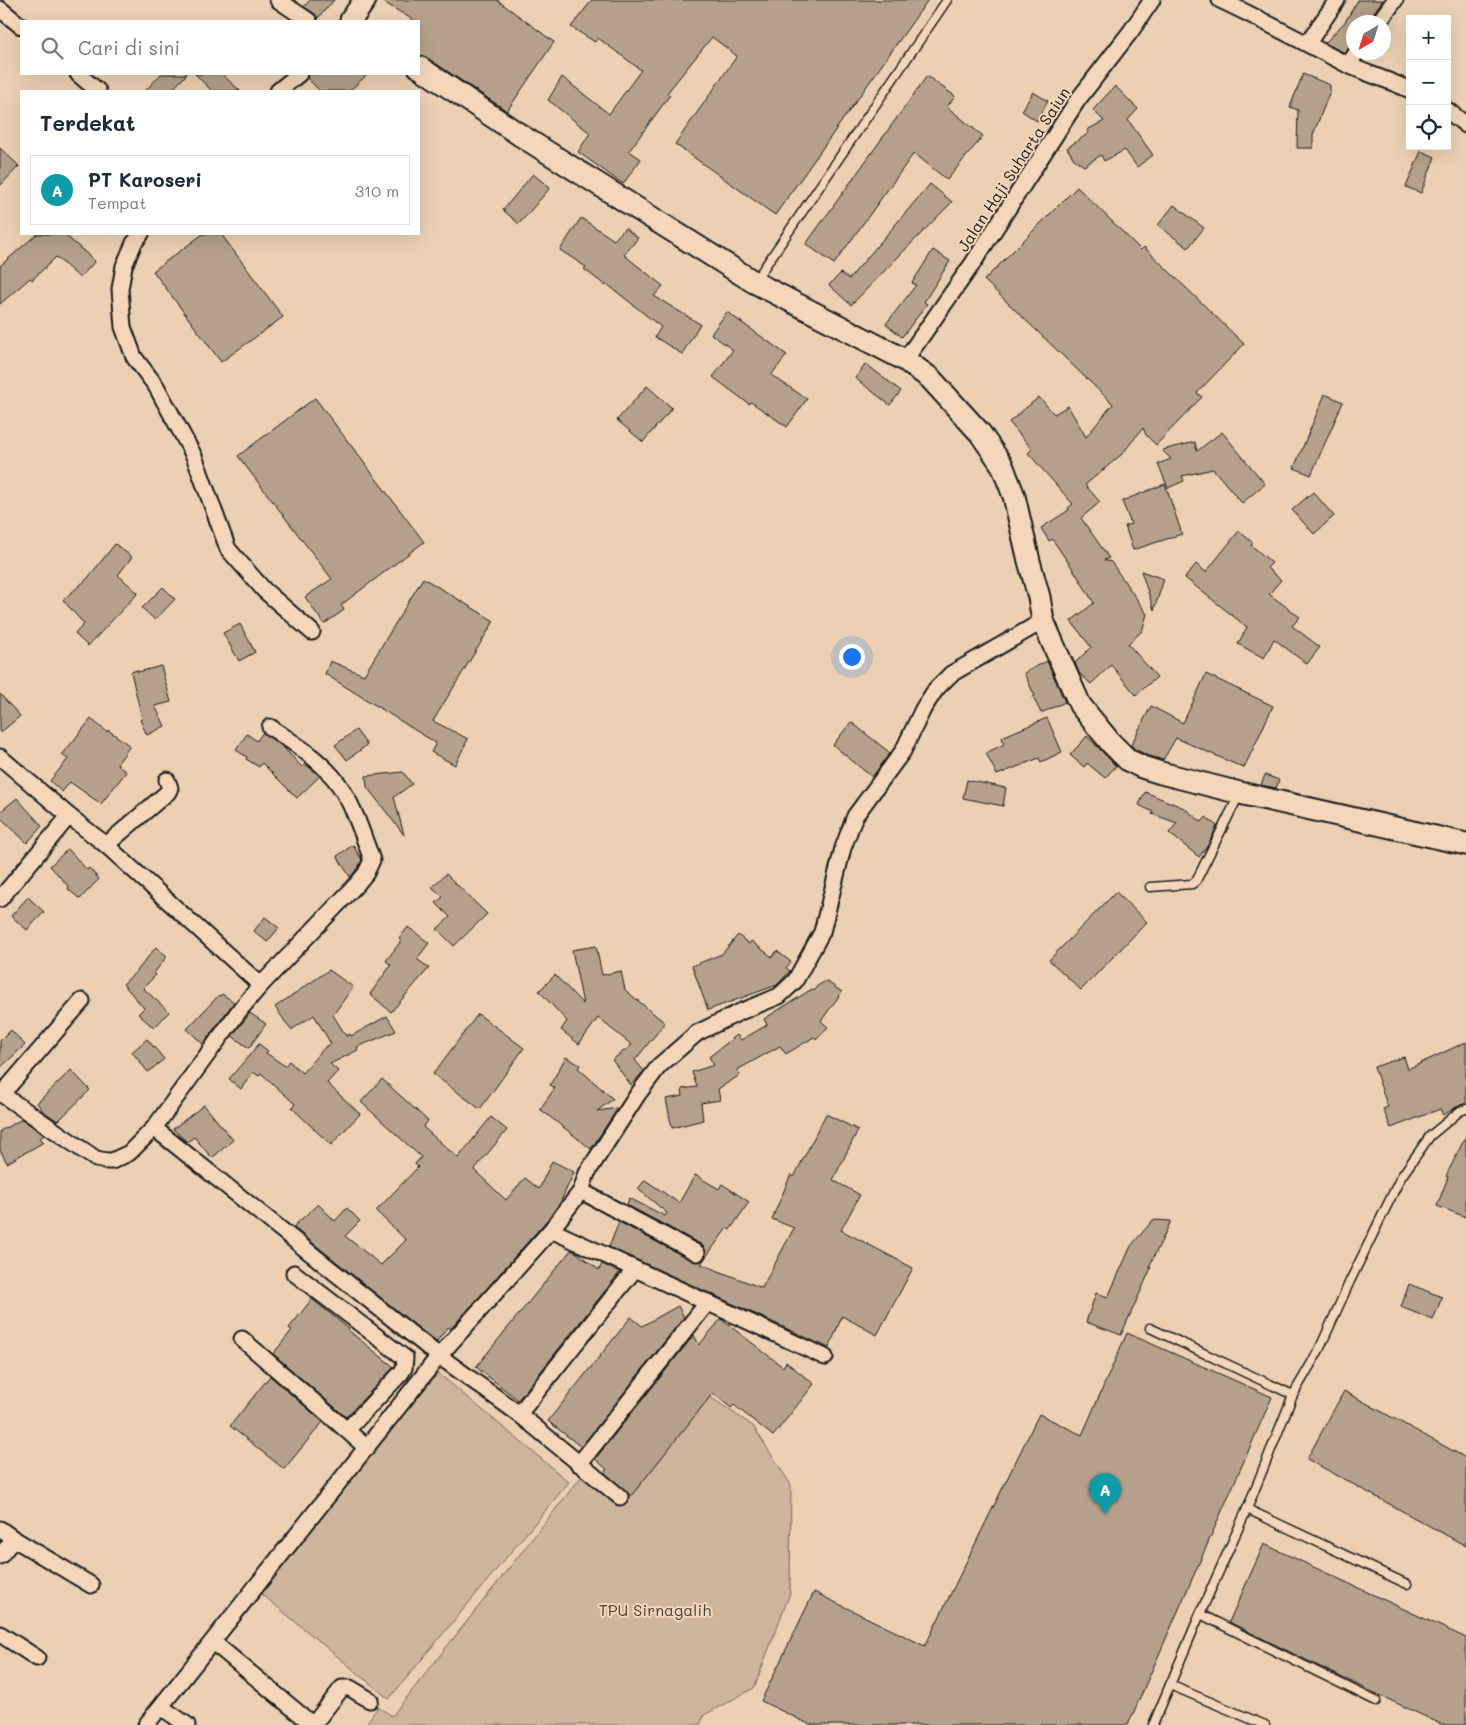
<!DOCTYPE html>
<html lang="id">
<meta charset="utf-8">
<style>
:root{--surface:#fff;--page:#f2f2f3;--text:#1f2937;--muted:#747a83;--line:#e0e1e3;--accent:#1a73e8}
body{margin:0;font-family:Mali,sans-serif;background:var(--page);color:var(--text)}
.controls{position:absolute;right:15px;top:15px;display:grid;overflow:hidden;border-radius:0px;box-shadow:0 5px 20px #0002}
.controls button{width:45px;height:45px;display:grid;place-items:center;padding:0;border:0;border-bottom:1px solid var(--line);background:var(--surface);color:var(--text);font:25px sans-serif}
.compass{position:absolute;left:1346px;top:15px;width:45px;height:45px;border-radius:50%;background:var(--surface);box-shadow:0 5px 20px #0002;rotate:219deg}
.you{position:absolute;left:851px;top:656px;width:18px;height:18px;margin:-12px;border:4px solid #fff;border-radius:50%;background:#1a73e8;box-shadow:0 0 0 8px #1a73e833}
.badge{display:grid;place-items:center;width:32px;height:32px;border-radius:50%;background:var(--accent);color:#fff;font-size:16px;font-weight:700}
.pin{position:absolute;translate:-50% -41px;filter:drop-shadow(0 1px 2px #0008)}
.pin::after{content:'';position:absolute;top:26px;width:18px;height:15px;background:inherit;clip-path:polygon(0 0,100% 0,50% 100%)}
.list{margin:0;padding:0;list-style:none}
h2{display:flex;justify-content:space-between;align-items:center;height:65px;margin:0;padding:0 20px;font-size:21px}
h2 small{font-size:16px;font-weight:400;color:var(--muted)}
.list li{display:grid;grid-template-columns:32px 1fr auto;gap:15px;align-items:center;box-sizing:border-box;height:70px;margin:0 10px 10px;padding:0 10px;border:1px solid var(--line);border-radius:0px}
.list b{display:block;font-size:19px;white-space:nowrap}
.list p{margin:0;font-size:16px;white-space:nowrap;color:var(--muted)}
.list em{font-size:16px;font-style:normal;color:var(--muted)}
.icon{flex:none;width:28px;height:28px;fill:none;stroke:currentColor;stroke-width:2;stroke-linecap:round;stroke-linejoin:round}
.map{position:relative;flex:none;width:1466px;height:1725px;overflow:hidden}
.search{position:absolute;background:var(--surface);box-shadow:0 5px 20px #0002;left:20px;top:20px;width:400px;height:55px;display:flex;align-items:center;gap:12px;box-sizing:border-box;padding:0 18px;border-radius:0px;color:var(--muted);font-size:19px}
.panel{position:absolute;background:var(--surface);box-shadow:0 5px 20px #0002;left:20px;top:90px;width:400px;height:145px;border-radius:0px}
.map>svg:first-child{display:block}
.green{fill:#cdb59e;stroke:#74685d}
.building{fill:#b5a18b;stroke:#1c1c1c}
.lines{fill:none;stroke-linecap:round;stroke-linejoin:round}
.lane-casing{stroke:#1c1c1c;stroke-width:11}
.street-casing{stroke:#1c1c1c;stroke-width:19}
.secondary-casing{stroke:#1c1c1c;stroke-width:25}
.lane{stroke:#f4d7ba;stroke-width:8}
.street{stroke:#f4d7ba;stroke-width:15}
.secondary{stroke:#f4d7ba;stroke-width:21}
.labels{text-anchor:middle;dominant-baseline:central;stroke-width:4;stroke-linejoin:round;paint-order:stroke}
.street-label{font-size:16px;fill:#1c1c1c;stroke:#f4d7ba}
.park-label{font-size:16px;fill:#48423c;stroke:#f4d7ba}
</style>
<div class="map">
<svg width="1466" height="1725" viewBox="0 0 1466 1725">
<rect width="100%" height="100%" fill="#ebd0b4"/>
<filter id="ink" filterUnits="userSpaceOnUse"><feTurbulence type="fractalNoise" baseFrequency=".02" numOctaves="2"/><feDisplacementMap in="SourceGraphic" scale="10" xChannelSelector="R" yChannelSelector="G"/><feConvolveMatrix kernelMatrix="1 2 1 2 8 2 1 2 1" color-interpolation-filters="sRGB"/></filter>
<g filter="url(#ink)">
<!-- green -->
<g class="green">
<polygon points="438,1373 569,1482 389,1699 258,1591"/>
<polygon points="706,1394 753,1426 791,1485 790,1593 754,1688 704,1715 700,1725 365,1725 378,1707 392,1716 585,1472 618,1498"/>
</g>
<!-- building -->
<g class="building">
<polygon points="310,0 334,0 318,18 314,13 304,7"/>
<polygon points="380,0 497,0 554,42 507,111 426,57 419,55 419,21 415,21"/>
<polygon points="592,0 928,0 775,215 675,144 737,56 712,37 667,93 670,95 629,151 641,159 623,184 578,152 590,133 548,100 562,77 609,114 641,70 598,38 595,42 571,27"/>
<polygon points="1358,0 1383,0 1371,16 1369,22 1354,22 1354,43 1345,53 1325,43 1345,22"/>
<polygon points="161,74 187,74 171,91 145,91"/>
<polygon points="195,74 222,74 240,91 212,91"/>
<polygon points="308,74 368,74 349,91 320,91 307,78"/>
<polygon points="1303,74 1330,85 1330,91 1313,135 1313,148 1297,148 1298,110 1290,107"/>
<polygon points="927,76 955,96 947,107 983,136 947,180 914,153 834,264 806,244"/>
<polygon points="1115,86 1138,109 1128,120 1153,155 1137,167 1125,150 1104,161 1101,155 1084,166 1074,159 1067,148 1089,133 1087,130 1104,121 1093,110"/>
<polygon points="1033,92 1048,101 1037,121 1022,111"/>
<polygon points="0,148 19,166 0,186"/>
<polygon points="1421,151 1435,157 1421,193 1406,187"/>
<polygon points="533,174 550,188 519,224 503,210"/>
<polygon points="930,184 952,202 851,305 829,285 841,273 849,279"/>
<polygon points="1077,187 1141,250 1144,247 1244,344 1197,393 1202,397 1156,445 1146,435 1143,428 1122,454 1085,485 1100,502 1081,518 1109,558 1104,560 1111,562 1147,614 1142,631 1128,644 1157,677 1136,695 1111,665 1091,684 1079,673 1075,663 1091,647 1071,621 1094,603 1075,572 1052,539 1049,541 1041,528 1069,510 1068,508 1073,504 1028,453 1032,449 1009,422 1039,397 1054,414 1068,406 1086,437 1113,404 984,280"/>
<polygon points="1174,205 1204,228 1188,248 1158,225"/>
<polygon points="581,218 614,240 625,228 638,238 624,255 663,286 654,296 700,324 682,354 655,337 661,327 607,284 606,286 584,269 586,267 560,250"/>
<polygon points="37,234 64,234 95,261 80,278 56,257 32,280 30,278 0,304 0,266"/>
<polygon points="203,234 221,234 283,317 221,362 153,271"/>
<polygon points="933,250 950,261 924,302 927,304 902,337 886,324 916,285 912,283"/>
<polygon points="727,312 787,355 771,375 807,399 787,427 751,402 749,404 713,377 733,350 711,334"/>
<polygon points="866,364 901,391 890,405 855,378"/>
<polygon points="647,386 672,408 643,442 617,420"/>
<polygon points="1325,394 1343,402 1311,475 1294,468"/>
<polygon points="315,398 424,542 341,605 344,610 324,624 305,597 332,579 238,456"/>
<polygon points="1222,432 1265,484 1242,503 1213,469 1182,476 1184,481 1168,488 1158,464 1171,459 1162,450 1195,442 1197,451"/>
<polygon points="1165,484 1182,534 1133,550 1125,526 1131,524 1122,501"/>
<polygon points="1313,492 1334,516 1314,534 1292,510"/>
<polygon points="1239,531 1253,543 1251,545 1272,563 1267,568 1281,580 1269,594 1300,617 1292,626 1320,647 1307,664 1274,639 1264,658 1238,644 1247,627 1185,578 1196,564 1206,572"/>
<polygon points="115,544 132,557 118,575 138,593 88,646 75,634 84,624 63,600 87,579"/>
<polygon points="1141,571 1164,579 1154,610"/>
<polygon points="423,578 494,621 433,721 468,739 455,765 431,752 436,743 325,674 330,661 364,675"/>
<polygon points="163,587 175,599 155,620 142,608"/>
<polygon points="240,624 255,652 239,661 223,633"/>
<polygon points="1047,661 1065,702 1041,713 1033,697 1035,696 1024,673"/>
<polygon points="161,666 171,702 155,706 165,726 147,735 140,720 142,719 131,672 137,670 138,672"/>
<polygon points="1206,674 1273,706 1244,768 1176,738 1163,760 1147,755 1135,749 1131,745 1151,706 1183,723"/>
<polygon points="0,694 20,716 0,733"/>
<polygon points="1047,718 1062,752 1041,762 1039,758 997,775 986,753 1004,744 1002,737"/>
<polygon points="91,719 107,732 108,730 130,746 117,764 126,772 101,804 70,782 62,792 50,781 68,759 62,755"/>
<polygon points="851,722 890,753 872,777 833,745"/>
<polygon points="356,730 367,745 347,760 335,745"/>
<polygon points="263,732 282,746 302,767 305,764 320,776 297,798 262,763 259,767 246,759 247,757 236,750 247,734 257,741"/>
<polygon points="1087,736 1116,766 1105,778 1087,763 1084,767 1070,755"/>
<polygon points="403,772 412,784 394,797 404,835 367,787 366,776"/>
<polygon points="1265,775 1279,780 1276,788 1261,785"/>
<polygon points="967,780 1006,788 1003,806 963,798"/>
<polygon points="1145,792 1184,808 1202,822 1206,817 1217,826 1208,845 1199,857 1169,833 1177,823 1152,814 1153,812 1139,805"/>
<polygon points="17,798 42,826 27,843 0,817 0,812"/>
<polygon points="353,845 362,860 358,868 350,877 337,856"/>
<polygon points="68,849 87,870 89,868 99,879 80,899 68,889 69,887 50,866"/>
<polygon points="446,874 487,914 454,946 437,929 450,917 436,903 443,897 432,887"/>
<polygon points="1116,892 1147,922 1081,990 1049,960"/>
<polygon points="28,897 44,912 27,930 11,916"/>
<polygon points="265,917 279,928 267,942 254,931"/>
<polygon points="408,927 429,943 417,959 429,968 391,1012 370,994 391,965 386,961 401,941 399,939"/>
<polygon points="738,935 749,944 751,941 772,957 777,951 791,962 786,968 790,971 777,985 708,1010 692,966 722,954"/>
<polygon points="596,946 602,975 621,971 625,990 665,1023 635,1060 644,1071 631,1085 612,1060 632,1045 598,1018 579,1044 561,1030 567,1021 539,991 555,975 583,1004 572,950"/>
<polygon points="156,947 167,956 154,973 156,975 143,988 169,1012 154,1028 138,1014 144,1008 123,984 137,971"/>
<polygon points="329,970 353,987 333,1015 346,1036 350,1034 351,1036 387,1016 396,1031 357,1047 358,1050 330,1064 338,1071 327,1083 360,1114 331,1145 292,1108 295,1104 261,1073 259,1076 253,1072 241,1089 229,1079 259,1044 268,1051 266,1053 285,1066 289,1061 302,1073 325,1047 331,1044 314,1015 291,1030 275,1007"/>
<polygon points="826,981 842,992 821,1021 828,1027 817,1039 814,1037 786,1054 780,1046 737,1070 740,1075 718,1089 720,1100 701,1103 703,1120 672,1128 666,1099 683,1096 682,1089 697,1087 692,1072 714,1065 709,1057 737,1035 741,1040 767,1025 764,1019 812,989 814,991 817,986"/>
<polygon points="222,994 234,1002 203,1044 187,1029 219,995 220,996"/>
<polygon points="250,1013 266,1024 249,1048 232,1036"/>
<polygon points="478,1014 524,1048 480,1109 433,1074"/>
<polygon points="11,1030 25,1045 0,1068 0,1041"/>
<polygon points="147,1039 164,1059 148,1072 132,1052"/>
<polygon points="1466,1042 1466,1103 1458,1106 1443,1115 1440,1109 1391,1128 1383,1109 1388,1107 1374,1067 1404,1057 1408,1069"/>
<polygon points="566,1057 580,1065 578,1068 613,1099 597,1111 618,1108 591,1149 540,1109 555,1088 550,1085"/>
<polygon points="71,1070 90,1090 58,1121 41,1110 42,1109 37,1103"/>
<polygon points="382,1079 428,1121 423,1127 458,1158 491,1117 507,1130 474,1170 506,1200 525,1178 539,1189 552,1161 574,1172 560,1203 548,1219 451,1329 448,1327 436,1342 293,1227 318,1204 335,1221 347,1208 360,1221 345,1236 381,1265 406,1240 376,1211 418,1167 415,1164 421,1157 361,1102"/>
<polygon points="204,1105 233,1140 212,1158 194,1137 187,1142 173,1129"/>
<polygon points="826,1114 858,1130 833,1180 860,1195 841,1230 913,1268 877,1335 842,1316 829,1348 609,1247 619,1222 693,1261 698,1262 702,1261 706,1253 702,1245 627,1205 629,1198 665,1216 667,1213 638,1189 645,1180 679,1203 695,1175 719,1189 722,1184 749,1202 730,1230 727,1228 701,1264 762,1288 794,1228 772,1219 791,1174 794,1177"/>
<polygon points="22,1119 44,1135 40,1138 44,1142 7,1163 0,1150 0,1131"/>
<polygon points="1466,1136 1466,1217 1437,1206 1448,1177 1446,1176"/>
<polygon points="1153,1220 1171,1221 1149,1267 1151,1268 1121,1335 1086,1322 1096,1293 1108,1297 1131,1246"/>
<polygon points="571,1250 577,1253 599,1270 602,1264 620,1272 518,1400 476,1367"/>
<polygon points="1409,1284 1442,1297 1433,1320 1401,1307"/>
<polygon points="312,1299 349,1329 348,1330 360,1340 394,1367 346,1417 273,1354 292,1330 289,1328"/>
<polygon points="678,1306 684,1317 581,1447 548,1421 631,1317 642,1326"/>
<polygon points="721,1319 783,1367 786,1362 814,1384 773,1436 734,1405 731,1408 713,1393 631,1496 604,1472 607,1469 595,1459 694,1335 699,1345"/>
<polygon points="1127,1333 1272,1397 1128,1725 811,1725 761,1701 814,1592 925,1646 1039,1414 1082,1435"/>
<polygon points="270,1376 323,1422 284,1469 230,1426"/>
<polygon points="1344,1391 1466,1458 1466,1546 1307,1459"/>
<polygon points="1264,1544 1466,1638 1466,1725 1443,1725 1341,1677 1229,1622"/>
</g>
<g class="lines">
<!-- lane casing -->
<g class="lane-casing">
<g id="lane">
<polyline points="755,281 947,0"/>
<polyline points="1150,887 1192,884 1196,881 1239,795"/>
<polyline points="1150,1328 1293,1395"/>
<polyline points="1247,1509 1407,1584"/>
<polyline points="1200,1614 1376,1701"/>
<polyline points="1170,1685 1265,1725"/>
<polyline points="1153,1725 1200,1614 1247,1509 1293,1395 1319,1350 1350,1281 1401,1177 1430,1136 1460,1111 1466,1109"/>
</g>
</g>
<!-- street casing -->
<g class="street-casing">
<g id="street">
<polyline points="278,0 309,21"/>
<path d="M1220,0C1263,20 1304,43 1346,64C1367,74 1389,80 1410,90"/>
<polyline points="0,9 21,26"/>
<polyline points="1379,22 1395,0"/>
<polyline points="1308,43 1337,0"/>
<polyline points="1348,65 1357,52"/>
<polyline points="78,74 98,91"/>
<polyline points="278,91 299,74"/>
<polyline points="1447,110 1466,125"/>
<polyline points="141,234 134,243 124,266 120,289 123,327 134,357 156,386 194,456 228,549 264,590 312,632"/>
<polyline points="905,360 973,263 1077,101 1131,31 1152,0"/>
<polyline points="0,757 69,816 106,845 254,979 260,986"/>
<polyline points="106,845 168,792 170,788 167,780"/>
<polyline points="0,899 69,816"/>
<path d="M0,1093L96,1159L107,1161H112L129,1153L154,1128L239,1011L260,986L357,884L366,873L372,860C362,833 352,799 333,777C316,757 291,741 270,727"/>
<polyline points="2,1094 82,1001"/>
<polyline points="154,1128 439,1356 519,1414 620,1497"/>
<polyline points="581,1191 697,1253"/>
<polyline points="551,1230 825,1357"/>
<polyline points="294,1273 405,1358 404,1368 401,1373 347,1430"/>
<polyline points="242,1339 367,1448"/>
<polyline points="519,1414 635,1269"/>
<polyline points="579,1464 708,1302"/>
<polyline points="0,1529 14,1539 91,1585"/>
<polyline points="0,1556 14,1539"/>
<polyline points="0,1634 37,1658"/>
<polyline points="213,1642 313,1725"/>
<polyline points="161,1707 187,1725"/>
<polyline points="146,1725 439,1356 551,1230 581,1191 587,1173 638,1094 659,1066 697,1033 740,1012 779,996 795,981 822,932 843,848 855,816 903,751 923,709 936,689 951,674 1043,621"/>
<polyline points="313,1725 342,1688 350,1688 370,1700"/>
</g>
</g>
<!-- secondary casing -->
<g class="secondary-casing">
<g id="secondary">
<polyline points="352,21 351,20 365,0"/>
<polyline points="419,67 520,135 754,282 905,360 930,378 980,433 1002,465 1014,496 1029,561 1039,597 1043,621 1080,705 1110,742 1128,760 1142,767 1161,773 1240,793 1466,844"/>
</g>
</g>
<!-- lane -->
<use href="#lane" class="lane"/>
<!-- street -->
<use href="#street" class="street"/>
<!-- secondary -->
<use href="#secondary" class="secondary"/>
</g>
</g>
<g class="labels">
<!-- street labels -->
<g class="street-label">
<text transform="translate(1013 169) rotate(-57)">Jalan Haji Suharta Saiun</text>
</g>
<!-- park labels -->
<g class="park-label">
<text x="655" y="1609">TPU Sirnagalih</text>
</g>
</g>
</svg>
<div class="controls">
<button>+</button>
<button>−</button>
<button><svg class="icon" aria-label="locate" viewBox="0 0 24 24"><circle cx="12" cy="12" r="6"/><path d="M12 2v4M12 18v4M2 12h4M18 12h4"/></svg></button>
</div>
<svg class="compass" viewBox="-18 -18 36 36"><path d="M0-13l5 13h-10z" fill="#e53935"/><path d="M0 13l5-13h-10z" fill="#747a83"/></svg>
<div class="you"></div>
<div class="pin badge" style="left:1105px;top:1514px;background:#0f9aa8">A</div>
<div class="search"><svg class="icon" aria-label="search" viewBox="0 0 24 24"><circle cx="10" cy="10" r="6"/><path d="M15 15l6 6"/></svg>Cari di sini</div>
<section class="panel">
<h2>Terdekat<small></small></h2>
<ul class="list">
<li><span class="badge" style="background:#0f9aa8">A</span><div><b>PT Karoseri</b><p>Tempat</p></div><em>310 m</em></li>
</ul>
</section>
</div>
